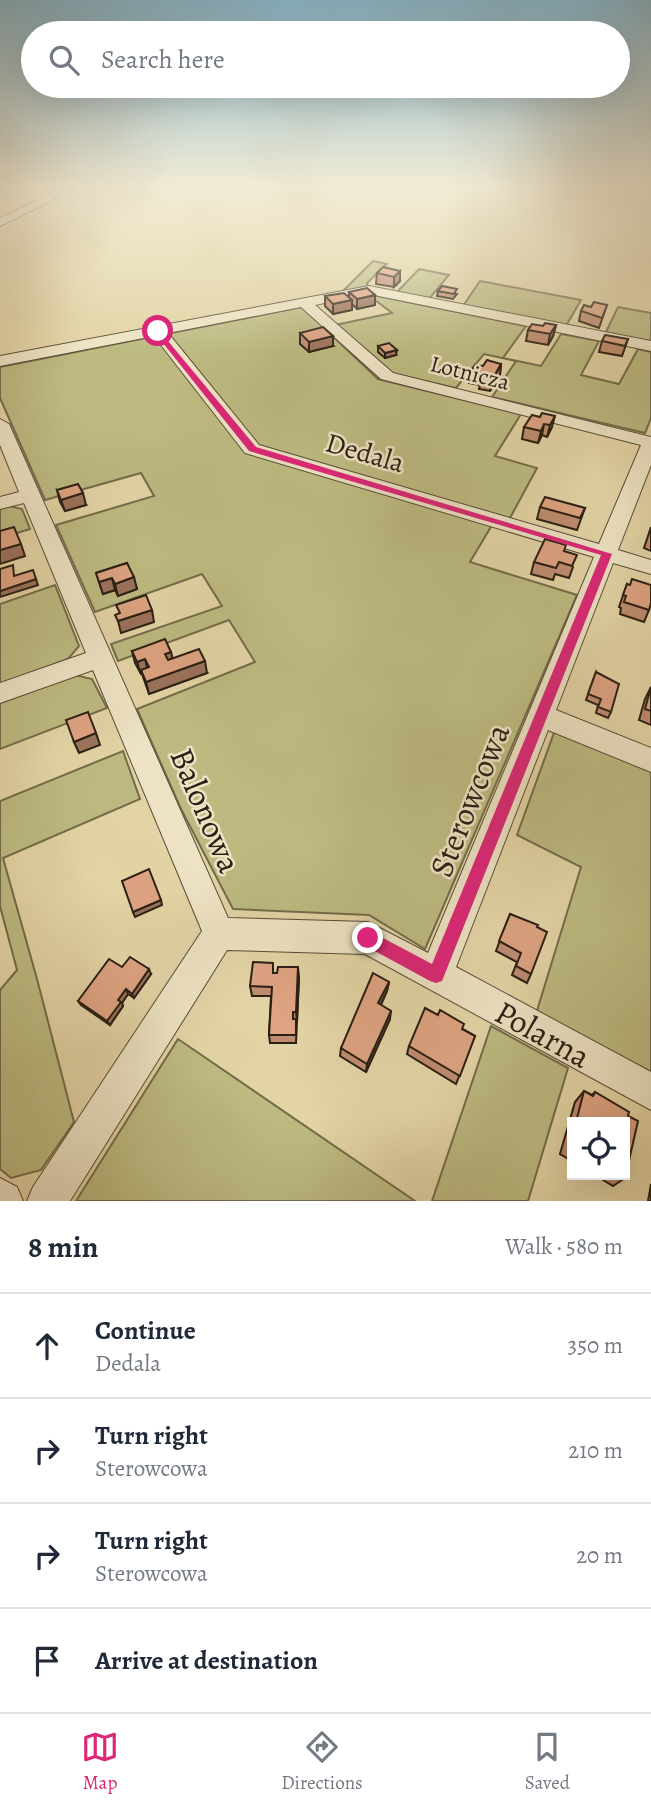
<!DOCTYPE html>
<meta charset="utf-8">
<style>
:root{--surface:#fff;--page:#f6f6f7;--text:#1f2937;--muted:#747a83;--line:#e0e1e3;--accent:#db2777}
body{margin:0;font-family:Alegreya,serif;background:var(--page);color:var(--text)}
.controls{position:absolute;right:21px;bottom:21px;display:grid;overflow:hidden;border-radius:0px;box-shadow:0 7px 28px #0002}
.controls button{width:63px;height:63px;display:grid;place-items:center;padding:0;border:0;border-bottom:2px solid var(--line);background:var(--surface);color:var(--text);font:35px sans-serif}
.stop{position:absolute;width:21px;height:21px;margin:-16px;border:5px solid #db2777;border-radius:50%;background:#fff}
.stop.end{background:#db2777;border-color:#fff;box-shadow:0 2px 7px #0008}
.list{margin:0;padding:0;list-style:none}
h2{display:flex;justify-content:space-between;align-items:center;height:91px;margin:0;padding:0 28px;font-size:30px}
h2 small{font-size:23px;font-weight:400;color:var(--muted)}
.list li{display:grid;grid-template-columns:46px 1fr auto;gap:21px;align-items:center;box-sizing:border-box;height:105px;padding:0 28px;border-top:2px solid var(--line)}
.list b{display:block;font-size:26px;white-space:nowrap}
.list p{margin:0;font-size:23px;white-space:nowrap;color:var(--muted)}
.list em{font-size:23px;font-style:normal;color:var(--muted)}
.icon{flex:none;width:38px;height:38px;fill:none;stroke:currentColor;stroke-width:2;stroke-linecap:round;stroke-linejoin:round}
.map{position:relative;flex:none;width:651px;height:1201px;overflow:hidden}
.search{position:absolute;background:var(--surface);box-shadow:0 7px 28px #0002;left:21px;right:21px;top:21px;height:77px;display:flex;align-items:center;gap:18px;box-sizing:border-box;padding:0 24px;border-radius:38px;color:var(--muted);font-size:26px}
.sheet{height:511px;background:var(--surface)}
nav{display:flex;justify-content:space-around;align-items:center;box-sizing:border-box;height:98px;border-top:2px solid var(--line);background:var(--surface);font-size:19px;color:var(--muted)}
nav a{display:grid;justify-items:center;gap:4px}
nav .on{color:var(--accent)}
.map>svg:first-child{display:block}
.green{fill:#bcba81;stroke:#736c4a;stroke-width:2}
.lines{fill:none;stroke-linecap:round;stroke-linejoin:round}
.minor-casing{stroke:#584c38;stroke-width:2}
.minor{fill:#ede3c4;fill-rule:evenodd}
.wall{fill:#bf8c70;stroke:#2a1f13;stroke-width:2}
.shaded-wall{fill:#9b725b;stroke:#2a1f13;stroke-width:2}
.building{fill:#dea382;stroke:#2a1f13;stroke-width:2}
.route{fill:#db2777}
.labels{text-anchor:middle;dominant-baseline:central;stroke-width:5;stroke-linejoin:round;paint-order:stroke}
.far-street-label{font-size:23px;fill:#2a1f13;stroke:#ede3c4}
.street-label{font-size:28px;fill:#2a1f13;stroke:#ede3c4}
.near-street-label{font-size:33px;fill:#2a1f13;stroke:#ede3c4}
</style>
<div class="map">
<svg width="651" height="1201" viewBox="0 0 651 1201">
<rect width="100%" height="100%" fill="#e3d4a5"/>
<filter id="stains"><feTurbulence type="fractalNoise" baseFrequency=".00286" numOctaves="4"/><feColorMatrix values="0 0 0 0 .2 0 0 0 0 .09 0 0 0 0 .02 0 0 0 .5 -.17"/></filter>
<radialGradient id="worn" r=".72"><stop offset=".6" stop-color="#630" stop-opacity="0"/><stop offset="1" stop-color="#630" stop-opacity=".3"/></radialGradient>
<!-- green -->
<g class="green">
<polygon points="373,261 387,264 367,283 368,287 342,292"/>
<polygon points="419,269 449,275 429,299 396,293"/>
<polygon points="480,281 581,300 566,326 463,306"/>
<polygon points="367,294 526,326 503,358 541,366 561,334 599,341 581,375 619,384 638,349 651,352 651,418 645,433 492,397 516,361 484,354 456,388 389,373 335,325 392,313"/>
<polygon points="302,307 378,379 521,414 495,456 537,468 510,518 260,449 166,334"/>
<polygon points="618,307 651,313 651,343 605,334"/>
<polygon points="156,336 249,452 492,525 470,562 577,595 425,949 369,915 233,909 181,809 137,709 255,662 229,620 118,661 111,644 222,606 202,574 95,612 56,525 154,496 141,473 45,500 0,398 0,367"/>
<polygon points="9,506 22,509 30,529 0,538 0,509"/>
<polygon points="55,585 79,646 68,659 0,684 0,604"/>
<polygon points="75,675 92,679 107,708 0,749 0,703"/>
<polygon points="555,730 651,769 651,1076 536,1014 581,867 517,835"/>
<polygon points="123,751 140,799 3,858 37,979 74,1122 41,1170 11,1178 0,1169 0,990 17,970 0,906 0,801"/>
<polygon points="491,1026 568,1068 528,1201 432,1201"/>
<polygon points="178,1039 415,1201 76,1201"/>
</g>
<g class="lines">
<!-- minor casing -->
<g class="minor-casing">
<g id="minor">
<polygon points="67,186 81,186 0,226 0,218"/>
<path d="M369,286L651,341V351L369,294L315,305L393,373L651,437V465L618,550L651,560V574L613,563L556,710L651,748V772L548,730L456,967L651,1072V1110L365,954L227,950L70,1201H27L33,1187L202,931L93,670L0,703V683L86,653L24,503L0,509V497L19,492L0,445V419L9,424L228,918L368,922L428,953L594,557L245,453L154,336L0,366V356ZM301,307L381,379L641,445L599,544L259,445L168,333Z"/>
<polygon points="0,1178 17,1187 23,1201 0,1201"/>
</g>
</g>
<!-- minor -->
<use href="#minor" class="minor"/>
</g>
<!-- wall -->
<g class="wall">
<polygon points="400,271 400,281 394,287 376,284 377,273"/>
<polygon points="438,291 457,294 453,299 437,296"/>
<polygon points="349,292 375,295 375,305 357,309 352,304 352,310 333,314 325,306 325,296 349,297"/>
<polygon points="607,305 599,328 579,321 581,311 591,307"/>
<polygon points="556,325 553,336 548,345 526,341 528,330 543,326"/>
<polygon points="300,333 333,346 309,352 300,344"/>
<polygon points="628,339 622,356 599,352 602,341"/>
<polygon points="378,346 396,355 385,358 378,352"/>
<polygon points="501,364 500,375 490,391 479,389 480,385 469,383 471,371 483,366"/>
<polygon points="540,417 552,427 547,437 542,435 538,443 522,439 524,427"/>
<polygon points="57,490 86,505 65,511 60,502"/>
<polygon points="540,507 585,508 577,530 537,519"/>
<polygon points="651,527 651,551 644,548"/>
<polygon points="564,551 573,567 569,578 555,574 553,580 531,574 534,562"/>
<polygon points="127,563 137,589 118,596 115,590 103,594 96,573"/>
<polygon points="627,584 649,610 644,622 620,614 621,608 619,607"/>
<polygon points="132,651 173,658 207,673 149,694 142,674 141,674 135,663"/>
<polygon points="596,672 611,712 608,718 596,713 598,705 586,700"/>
<polygon points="651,687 651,725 639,720 645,699"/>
<polygon points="510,914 537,927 531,974 527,983 512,975 517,962 496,951"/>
<polygon points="122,967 151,974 134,998 128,994 122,1003 123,1006 110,1025 81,1005 78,1001"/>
<polygon points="274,973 299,977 296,1043 270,1043 269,1035 271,996 252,996 250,986"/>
<polygon points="389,982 387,991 381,1005 390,1019 366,1072 340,1056 341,1048"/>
<polygon points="438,1015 475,1036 456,1084 407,1054 409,1046"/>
<polygon points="584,1091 592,1095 595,1092 628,1116 625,1178 613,1186 595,1175 625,1175 625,1122 572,1122 572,1161 560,1154 575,1102"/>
<polygon points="651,1184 651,1201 648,1201"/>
</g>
<!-- shaded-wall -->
<g class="shaded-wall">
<polygon points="400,271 400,281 394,287 394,277"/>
<polygon points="375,295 375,305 357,309 357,299"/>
<polygon points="352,300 352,310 333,314 333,304"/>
<polygon points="556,325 553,336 548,345 550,334"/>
<polygon points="333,336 333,346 309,352 309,342"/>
<polygon points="397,350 396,355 385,358 385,353"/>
<polygon points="501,364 500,375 490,391 492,380"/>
<polygon points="555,416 552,427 547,437 550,425"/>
<polygon points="544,424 542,435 538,443 541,431"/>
<polygon points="83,493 86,505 65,511 61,500"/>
<polygon points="21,544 25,556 0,564 0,550"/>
<polygon points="134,577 137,589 118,596 115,584"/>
<polygon points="112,578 115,590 103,594 99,582"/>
<polygon points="36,579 38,585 0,597 0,591"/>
<polygon points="152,610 154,622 121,633 118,621"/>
<polygon points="171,652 174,664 168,666 165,654"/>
<polygon points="145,659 148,671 141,670 142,674 141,674 137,662"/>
<polygon points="205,661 207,673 149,694 146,682"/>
<polygon points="96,733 100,745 79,753 74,742"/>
<polygon points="161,900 162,905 135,917 133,912"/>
<polygon points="298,967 299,977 297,1021 296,1012"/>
<polygon points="149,969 151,974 134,998 132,994"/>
<polygon points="389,982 387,991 377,1012 378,1003"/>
<polygon points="126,989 128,994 122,1003 123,1006 110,1025 107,1021 118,1000"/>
<polygon points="391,1011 390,1019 366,1072 367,1064"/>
</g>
<!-- building -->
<g class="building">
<polygon points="383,267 400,271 394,277 377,273"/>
<polygon points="442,286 457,289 454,294 438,291"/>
<polygon points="367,288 375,295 357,299 349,292"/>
<polygon points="344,293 352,300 333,304 325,296"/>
<polygon points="594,302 607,305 602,318 581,311 584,305 591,307"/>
<polygon points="545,323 556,325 550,334 528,330 532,324 543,326"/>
<polygon points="323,327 333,336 309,342 300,333"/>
<polygon points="605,335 628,339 625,346 602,341"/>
<polygon points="389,343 397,350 385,353 378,346"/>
<polygon points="487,360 501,364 492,380 481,377 483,374 471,371 475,365 483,366"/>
<polygon points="542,413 555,416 550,425 544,424 541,431 524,427 532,415 540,417"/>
<polygon points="78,484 83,493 61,500 57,490"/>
<polygon points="545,497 585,508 580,518 540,507"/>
<polygon points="14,527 21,544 0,550 0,531"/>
<polygon points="545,539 566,545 564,551 577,555 572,566 559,562 556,568 534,562"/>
<polygon points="127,563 134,577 115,584 112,578 99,582 96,573"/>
<polygon points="13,565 14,576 33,570 36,579 0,591 0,569"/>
<polygon points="632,579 651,585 651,603 649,610 624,602 626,596 623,595 627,584 630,585"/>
<polygon points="146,595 152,610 118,621 115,615 120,613 116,605"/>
<polygon points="165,639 171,652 165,654 168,660 199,649 205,661 146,682 141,670 149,667 145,659 137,662 132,651"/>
<polygon points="596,672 619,684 611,712 598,707 601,699 588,694"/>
<polygon points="651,687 651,711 645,709"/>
<polygon points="88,712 96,733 74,742 66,720"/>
<polygon points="149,869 161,900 133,912 122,881"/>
<polygon points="510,914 538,925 537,927 547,932 531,974 516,966 521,953 499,941"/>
<polygon points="130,957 149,969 132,994 126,989 118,1000 121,1002 107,1021 78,1001 109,959 122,967"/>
<polygon points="253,962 273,963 273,973 277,973 278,967 298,967 296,1012 293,1012 293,1019 296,1019 296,1035 269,1035 272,987 250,986"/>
<polygon points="373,973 389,982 378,1003 391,1011 367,1064 341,1048"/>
<polygon points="425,1008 438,1015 440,1010 464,1024 462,1029 475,1036 460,1076 409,1046"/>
<polygon points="584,1091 593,1096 595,1092 629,1112 628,1116 638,1121 625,1178 620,1175 625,1175 625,1122 576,1122"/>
<polygon points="572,1134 572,1147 569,1145"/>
</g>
<!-- sky -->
<linearGradient id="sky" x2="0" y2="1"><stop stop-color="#87b6cc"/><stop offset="0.53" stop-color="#f2ecd6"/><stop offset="1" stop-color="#f2ecd6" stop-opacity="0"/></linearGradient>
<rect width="651" height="354" fill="url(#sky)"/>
<!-- route -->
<polygon class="route" points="158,329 256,447 612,554 442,981 436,983 430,981 362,944 360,938 362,932 368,930 432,964 601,555 249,451 155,333"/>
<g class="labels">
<!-- far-street labels -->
<g class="far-street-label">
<text transform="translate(470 373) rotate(14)">Lotnicza</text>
</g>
<!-- street labels -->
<g class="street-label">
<text transform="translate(365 453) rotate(16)">Dedala</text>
</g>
<!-- near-street labels -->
<g class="near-street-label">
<text transform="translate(469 800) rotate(-68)">Sterowcowa</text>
<text transform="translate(206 810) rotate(67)">Balonowa</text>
<text transform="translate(543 1034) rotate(29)">Polarna</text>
</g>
</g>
<rect width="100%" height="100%" filter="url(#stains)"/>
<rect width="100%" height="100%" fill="url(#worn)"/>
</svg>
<div class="controls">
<button><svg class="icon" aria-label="locate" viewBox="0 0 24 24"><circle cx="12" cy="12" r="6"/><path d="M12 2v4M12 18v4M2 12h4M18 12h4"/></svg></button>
</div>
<div class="stop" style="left:158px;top:331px"></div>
<div class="stop end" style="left:368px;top:938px"></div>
<div class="search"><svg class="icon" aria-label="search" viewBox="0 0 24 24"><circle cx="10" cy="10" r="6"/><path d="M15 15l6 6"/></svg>Search here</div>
</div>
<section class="sheet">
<h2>8 min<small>Walk · 580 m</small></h2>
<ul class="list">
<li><svg class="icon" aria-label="ahead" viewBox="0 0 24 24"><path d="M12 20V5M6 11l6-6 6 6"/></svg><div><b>Continue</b><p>Dedala</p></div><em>350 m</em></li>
<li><svg class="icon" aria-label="right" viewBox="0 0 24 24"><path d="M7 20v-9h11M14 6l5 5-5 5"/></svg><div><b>Turn right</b><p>Sterowcowa</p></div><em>210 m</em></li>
<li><svg class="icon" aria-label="right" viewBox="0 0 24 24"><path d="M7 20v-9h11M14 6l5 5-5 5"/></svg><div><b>Turn right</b><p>Sterowcowa</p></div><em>20 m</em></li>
<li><svg class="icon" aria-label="arrive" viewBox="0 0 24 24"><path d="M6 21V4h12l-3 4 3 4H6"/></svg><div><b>Arrive at destination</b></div></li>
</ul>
</section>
<nav>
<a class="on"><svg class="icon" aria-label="map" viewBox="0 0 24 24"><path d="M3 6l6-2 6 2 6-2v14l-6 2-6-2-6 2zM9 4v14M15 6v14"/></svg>Map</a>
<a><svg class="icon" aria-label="directions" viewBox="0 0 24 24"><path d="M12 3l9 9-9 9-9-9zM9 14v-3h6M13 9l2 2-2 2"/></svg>Directions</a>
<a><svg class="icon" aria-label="saved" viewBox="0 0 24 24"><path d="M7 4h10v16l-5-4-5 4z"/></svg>Saved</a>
</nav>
